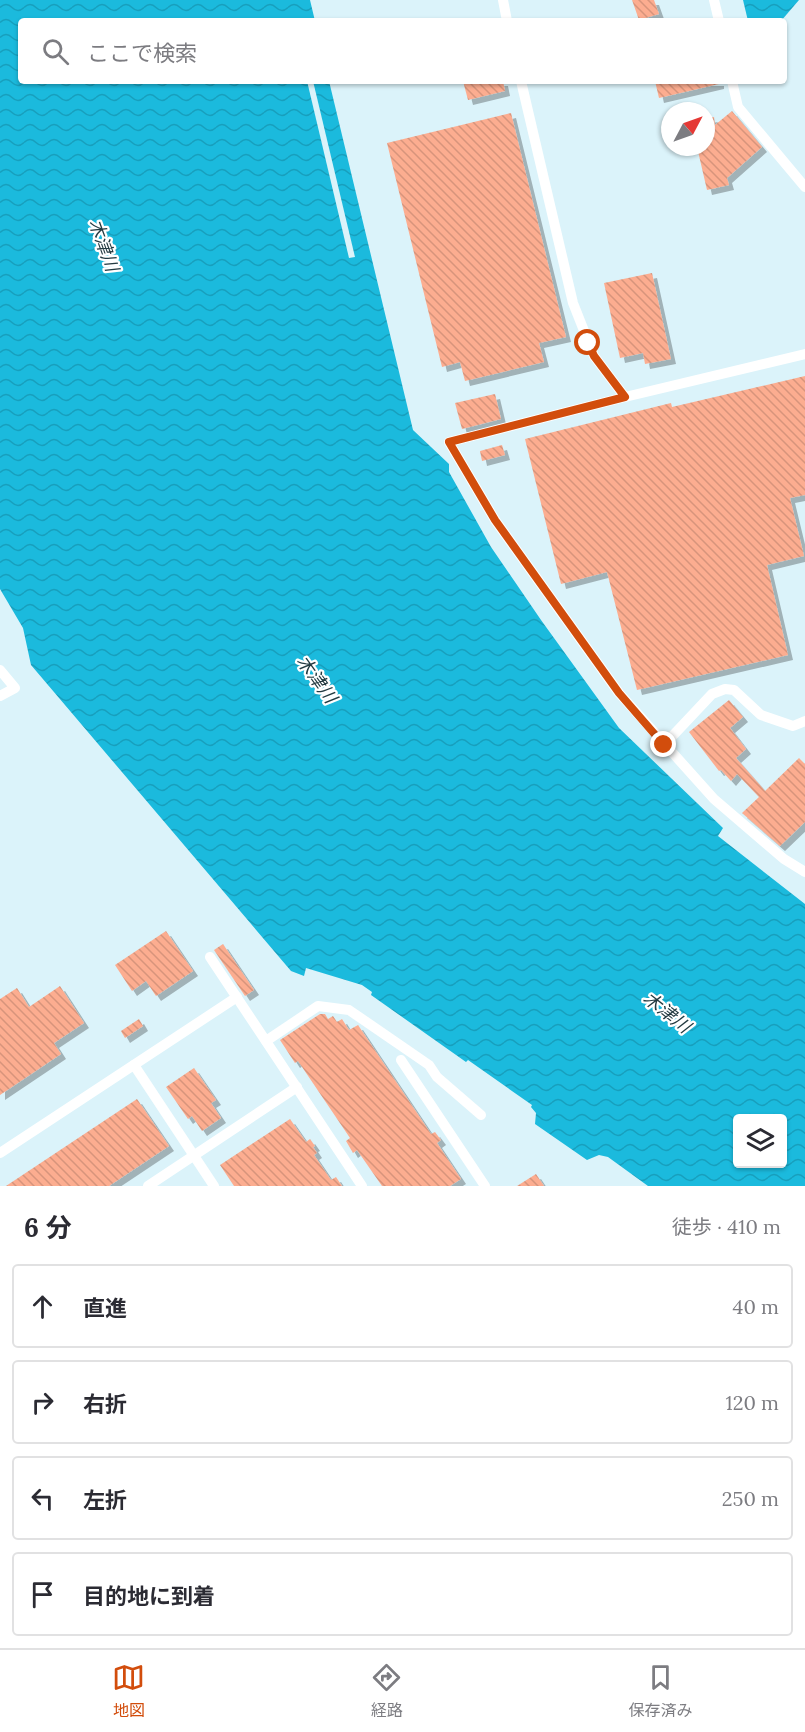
<!DOCTYPE html>
<html lang="ja">
<meta charset="utf-8">
<style>
:root{--surface:#fff;--page:#f7f7f7;--text:#2b2b33;--muted:#7c7c81;--line:#e1e1e2;--accent:#d24d0c}
body{margin:0;font-family:Lora,"Noto Sans JP",serif;background:var(--page);color:var(--text)}
.controls{position:absolute;right:18px;bottom:18px;display:grid;overflow:hidden;border-radius:6px;box-shadow:0 2px 4px #0004}
.controls button{width:54px;height:54px;display:grid;place-items:center;padding:0;border:0;border-bottom:2px solid var(--line);background:var(--surface);color:var(--text);font:30px sans-serif}
.compass{position:absolute;left:661px;top:102px;width:54px;height:54px;border-radius:50%;background:var(--surface);box-shadow:0 2px 4px #0004;rotate:49deg}
.stop{position:absolute;width:18px;height:18px;margin:-14px;border:4px solid #d24d0c;border-radius:50%;background:#fff}
.stop.end{background:#d24d0c;border-color:#fff;box-shadow:0 2px 6px #0008}
.list{margin:0;padding:0;list-style:none}
h2{display:flex;justify-content:space-between;align-items:center;height:78px;margin:0;padding:0 24px;font-size:26px}
h2 small{font-size:20px;font-weight:400;color:var(--muted)}
.list li{display:grid;grid-template-columns:39px 1fr auto;gap:18px;align-items:center;box-sizing:border-box;height:84px;margin:0 12px 12px;padding:0 12px;border:2px solid var(--line);border-radius:6px}
.list b{display:block;font-size:22px;white-space:nowrap}
.list em{font-size:20px;font-style:normal;color:var(--muted)}
.icon{flex:none;width:33px;height:33px;fill:none;stroke:currentColor;stroke-width:2;stroke-linecap:round;stroke-linejoin:round}
.map{position:relative;flex:none;width:805px;height:1186px;overflow:hidden}
.search{position:absolute;background:var(--surface);box-shadow:0 2px 4px #0004;left:18px;right:18px;top:18px;height:66px;display:flex;align-items:center;gap:15px;box-sizing:border-box;padding:0 21px;border-radius:6px;color:var(--muted);font-size:22px}
.sheet{height:462px;background:var(--surface)}
nav{display:flex;justify-content:space-around;align-items:center;box-sizing:border-box;height:84px;border-top:2px solid var(--line);background:var(--surface);font-size:16px;color:var(--muted)}
nav a{display:grid;justify-items:center;gap:3px}
nav .on{color:var(--accent)}
.map>svg:first-child{display:block}
.water{fill:url(#water-waves);fill-rule:evenodd}
.pier{fill:#dbf3fa}
.building{fill:url(#building-back-hatch);filter:url(#shadow)}
.lines{fill:none;stroke-linecap:round;stroke-linejoin:round}
.minor{stroke:#fff;stroke-width:10}
.route{stroke:#d24d0c;stroke-width:8}
.labels{text-anchor:middle;dominant-baseline:central;stroke-width:4.5;stroke-linejoin:round;paint-order:stroke}
.water-label{font-size:18px;font-style:italic;fill:#243b42;stroke:#fff}
</style>
<div class="map">
<svg width="805" height="1186" viewBox="0 0 805 1186">
<defs>
<pattern id="water-waves" width="16" height="10" patternUnits="userSpaceOnUse" patternTransform="scale(1.5)"><rect width="16" height="10" fill="#1bbadd"/><path d="M0 5q4-4 8 0t8 0" fill="none" stroke="#179fbd"/></pattern>
<pattern id="building-back-hatch" width="6" height="6" patternUnits="userSpaceOnUse" patternTransform="scale(1.5)"><rect width="6" height="6" fill="#fcad90"/><path d="M-1 5l2 2M0 0l6 6M5-1l2 2" fill="none" stroke="#d7947b"/></pattern>
<filter id="shadow"><feDropShadow dx="5" dy="5" stdDeviation="0" flood-color="#0004"/></filter>
</defs>
<rect width="100%" height="100%" fill="#dbf3fa"/>
<!-- water -->
<g class="water">
<path d="M0,0H310L315,21H21V81H329L413,430L449,464V472L491,547L541,620L619,728L723,828L718,836L805,904V1186H648L608,1157L599,1155L587,1160L535,1124L536,1113L531,1107L532,1105L468,1060L466,1062L371,995L372,992L362,985L306,968L304,976L291,971L31,665L23,628L0,589ZM738,1118H782V1164H738Z"/>
<polygon points="743,0 799,0 781,21 748,21"/>
</g>
<!-- pier -->
<polygon class="pier" points="307,81 313,81 355,257 349,258"/>
<!-- building -->
<g class="building">
<polygon points="632,0 654,0 659,14 639,20"/>
<polygon points="463,81 503,81 505,91 468,100"/>
<polygon points="655,81 719,81 719,84 659,98"/>
<polygon points="732,111 762,147 727,178 729,185 707,190 697,147 706,147 706,118 714,117 715,125"/>
<polygon points="511,113 566,337 539,343 544,362 465,381 460,362 442,367 387,143"/>
<polygon points="652,273 671,359 645,364 643,353 620,358 604,283"/>
<polygon points="805,376 805,495 790,498 804,556 767,565 788,655 637,690 607,572 561,584 525,439 671,403 672,407"/>
<polygon points="495,394 501,419 462,429 455,403"/>
<polygon points="502,445 505,455 482,461 480,451"/>
<polygon points="729,700 743,717 730,728 746,749 736,758 765,791 799,758 805,764 805,822 780,846 742,813 759,797 737,774 731,781 721,770 719,771 689,732"/>
<polygon points="166,931 193,971 156,996 146,981 132,991 115,965"/>
<polygon points="223,944 254,990 245,996 214,950"/>
<polygon points="60,986 84,1023 54,1043 61,1054 0,1095 0,999 17,988 29,1007"/>
<polygon points="320,1014 325,1014 328,1019 333,1016 337,1022 342,1019 349,1030 358,1025 431,1134 435,1132 441,1140 437,1143 461,1179 450,1186 382,1186 357,1150 353,1153 346,1141 350,1138 298,1061 295,1063 280,1040"/>
<polygon points="139,1019 143,1026 125,1038 121,1031"/>
<polygon points="194,1068 216,1100 211,1103 221,1118 202,1131 192,1116 188,1119 166,1087"/>
<polygon points="137,1099 169,1146 109,1186 6,1186"/>
<polygon points="290,1119 306,1142 310,1139 315,1146 313,1147 317,1153 314,1155 331,1180 336,1177 342,1186 234,1186 220,1165"/>
<polygon points="536,1174 544,1186 517,1186"/>
</g>
<g class="lines">
<!-- minor -->
<g class="minor">
<polyline points="503,0 507,21"/>
<polyline points="714,0 719,21"/>
<polyline points="521,81 573,303 594,356 625,397"/>
<polyline points="732,81 738,107 805,187"/>
<polyline points="805,354 625,397 449,442 495,520 619,693 714,799 784,859 805,872"/>
<polyline points="0,670 15,688 0,696"/>
<polyline points="664,745 712,694 725,689 734,690 761,715 793,726 805,721"/>
<polyline points="210,957 362,1186"/>
<polyline points="266,1041 318,1006 349,1010 429,1065 437,1077 481,1115"/>
<polyline points="401,1060 485,1186"/>
<polyline points="134,1065 214,1186"/>
<polyline points="0,1153 237,997"/>
<polyline points="148,1186 297,1087"/>
</g>
</g>
<g class="lines">
<!-- route -->
<polyline class="route" points="588,343 594,356 625,397 449,442 495,520 619,693 664,745"/>
</g>
<g class="labels">
<!-- water labels -->
<g class="water-label">
<text transform="translate(104 245) rotate(70)">木津川</text>
<text transform="translate(317 679) rotate(54)">木津川</text>
<text transform="translate(667 1012) rotate(38)">木津川</text>
</g>
</g>
</svg>
<div class="controls">
<button><svg class="icon" aria-label="layers" viewBox="0 0 24 24"><path d="M12 4l9 5-9 5-9-5zM3 14l9 5 9-5"/></svg></button>
</div>
<svg class="compass" viewBox="-18 -18 36 36"><path d="M0-13l5 13h-10z" fill="#e53935"/><path d="M0 13l5-13h-10z" fill="#7c7c81"/></svg>
<div class="stop" style="left:588px;top:343px"></div>
<div class="stop end" style="left:664px;top:745px"></div>
<div class="search"><svg class="icon" aria-label="search" viewBox="0 0 24 24"><circle cx="10" cy="10" r="6"/><path d="M15 15l6 6"/></svg>ここで検索</div>
</div>
<section class="sheet">
<h2>6 分<small>徒歩 · 410 m</small></h2>
<ul class="list">
<li><svg class="icon" aria-label="ahead" viewBox="0 0 24 24"><path d="M12 20V5M6 11l6-6 6 6"/></svg><div><b>直進</b></div><em>40 m</em></li>
<li><svg class="icon" aria-label="right" viewBox="0 0 24 24"><path d="M7 20v-9h11M14 6l5 5-5 5"/></svg><div><b>右折</b></div><em>120 m</em></li>
<li><svg class="icon" aria-label="left" viewBox="0 0 24 24"><path d="M17 20v-9H6M10 6l-5 5 5 5"/></svg><div><b>左折</b></div><em>250 m</em></li>
<li><svg class="icon" aria-label="arrive" viewBox="0 0 24 24"><path d="M6 21V4h12l-3 4 3 4H6"/></svg><div><b>目的地に到着</b></div></li>
</ul>
</section>
<nav>
<a class="on"><svg class="icon" aria-label="map" viewBox="0 0 24 24"><path d="M3 6l6-2 6 2 6-2v14l-6 2-6-2-6 2zM9 4v14M15 6v14"/></svg>地図</a>
<a><svg class="icon" aria-label="directions" viewBox="0 0 24 24"><path d="M12 3l9 9-9 9-9-9zM9 14v-3h6M13 9l2 2-2 2"/></svg>経路</a>
<a><svg class="icon" aria-label="saved" viewBox="0 0 24 24"><path d="M7 4h10v16l-5-4-5 4z"/></svg>保存済み</a>
</nav>
